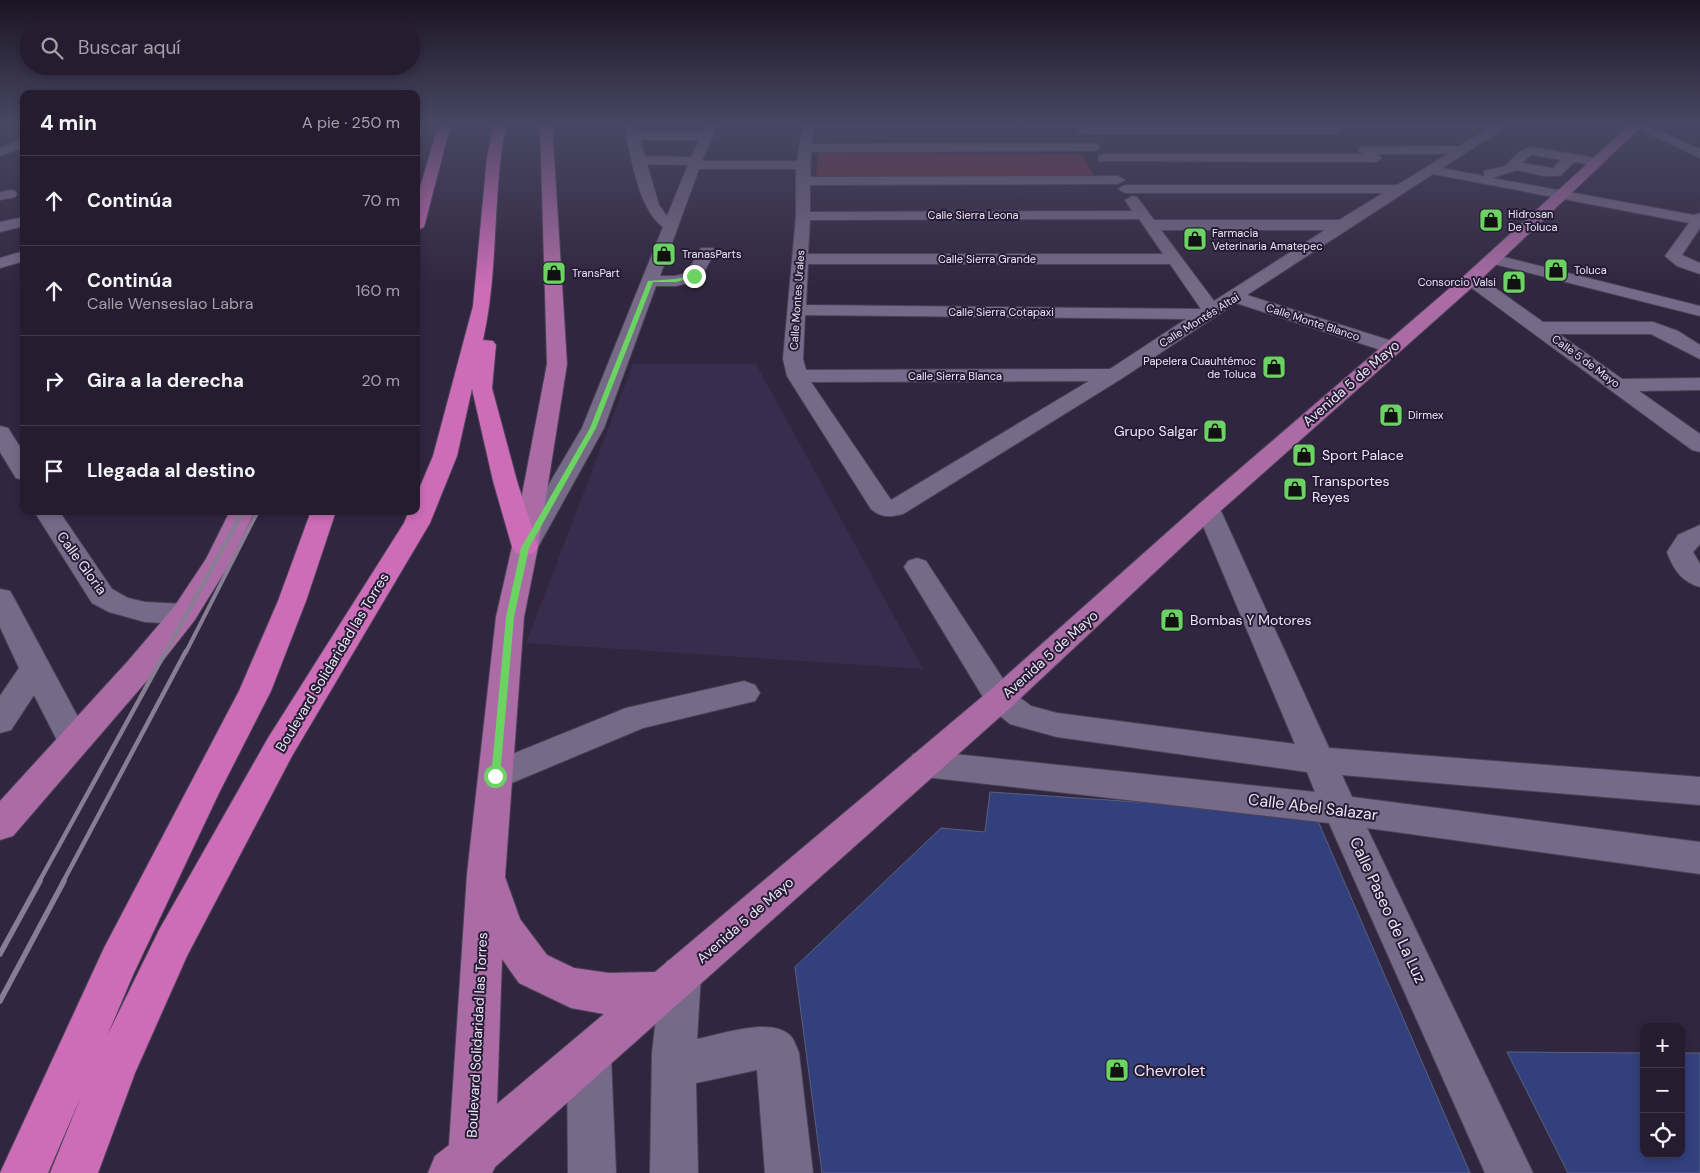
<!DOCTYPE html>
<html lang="es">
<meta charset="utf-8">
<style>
:root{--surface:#251c2f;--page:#2d2537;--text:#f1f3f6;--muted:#a3a1aa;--line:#423a4b}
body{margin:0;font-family:"DM Sans",sans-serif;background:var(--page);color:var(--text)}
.controls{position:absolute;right:15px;bottom:15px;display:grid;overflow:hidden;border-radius:10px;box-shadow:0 2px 8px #0003}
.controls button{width:45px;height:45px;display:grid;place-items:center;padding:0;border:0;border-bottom:1px solid var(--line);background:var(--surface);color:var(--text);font:25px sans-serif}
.stop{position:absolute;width:15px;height:15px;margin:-11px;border:4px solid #6bd362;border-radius:50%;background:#fff}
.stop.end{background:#6bd362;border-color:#fff;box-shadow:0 1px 5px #0008}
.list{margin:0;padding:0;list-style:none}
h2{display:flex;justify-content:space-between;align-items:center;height:65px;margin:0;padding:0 20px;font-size:21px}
h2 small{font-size:16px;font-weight:400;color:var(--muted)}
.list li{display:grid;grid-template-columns:32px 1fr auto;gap:15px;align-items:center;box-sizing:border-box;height:90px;padding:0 20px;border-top:1px solid var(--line)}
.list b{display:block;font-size:19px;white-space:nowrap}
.list p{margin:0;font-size:16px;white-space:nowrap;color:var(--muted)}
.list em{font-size:16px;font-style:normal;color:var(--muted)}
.icon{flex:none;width:28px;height:28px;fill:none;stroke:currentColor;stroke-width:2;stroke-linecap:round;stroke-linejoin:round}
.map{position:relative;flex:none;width:1700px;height:1173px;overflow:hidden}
.search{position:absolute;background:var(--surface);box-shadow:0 2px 8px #0003;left:20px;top:20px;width:400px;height:55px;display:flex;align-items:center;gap:12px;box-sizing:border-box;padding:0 18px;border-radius:28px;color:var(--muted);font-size:19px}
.panel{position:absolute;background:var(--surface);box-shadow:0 2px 8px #0003;left:20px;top:90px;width:400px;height:425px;border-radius:10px}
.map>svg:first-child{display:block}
.built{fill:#3a2c4c}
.green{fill:#732e3e}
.building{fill:#32407d;stroke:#58617e}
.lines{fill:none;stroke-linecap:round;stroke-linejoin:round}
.minor-casing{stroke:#4c4258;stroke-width:2}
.major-casing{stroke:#4c4258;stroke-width:2}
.highway-casing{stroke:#4c4258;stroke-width:2}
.minor{fill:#776a88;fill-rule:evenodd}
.major{fill:#ab6ca5;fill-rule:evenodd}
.highway{fill:#cd6db8;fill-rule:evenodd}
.rail-far3{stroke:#877e93;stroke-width:2}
.rail-far2{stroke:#877e93;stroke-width:4}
.rail-far1{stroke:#877e93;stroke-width:4.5}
.rail{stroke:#877e93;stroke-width:5.5}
.route{fill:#6bd362}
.labels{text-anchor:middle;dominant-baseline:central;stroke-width:4;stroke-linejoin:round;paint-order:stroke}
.far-poi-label{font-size:11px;fill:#ede6f7;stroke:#271c35;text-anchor:start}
.far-street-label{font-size:11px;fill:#ede6f7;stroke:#271c35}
.street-label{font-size:14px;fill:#ede6f7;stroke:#271c35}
.poi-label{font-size:14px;fill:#ede6f7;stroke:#271c35;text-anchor:start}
.near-street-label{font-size:16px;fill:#ede6f7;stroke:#271c35}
.near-poi-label{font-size:16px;fill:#ede6f7;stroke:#271c35;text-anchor:start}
</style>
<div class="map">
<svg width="1700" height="1173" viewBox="0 0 1700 1173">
<rect width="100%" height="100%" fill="#31263f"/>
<!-- built -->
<polygon class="built" points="633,364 756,364 923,669 526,643"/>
<!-- green -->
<polygon class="green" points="819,153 1082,154 1094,176 816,176"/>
<!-- building -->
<g class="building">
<polygon points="990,792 1315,814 1470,1173 822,1173 795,967 941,828 985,832"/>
<polygon points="1507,1052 1644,1053 1644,1154 1681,1154 1681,1053 1700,1053 1700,1173 1568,1173"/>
</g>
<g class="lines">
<!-- minor casing -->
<g class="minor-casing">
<g id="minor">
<path d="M623,123H635L638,132H703L707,123H719L702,161H797L803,123H1083L1082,126L1078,127L814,128L812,144L1095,143L1101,147L1095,151L811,152L810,177L1118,176L1125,180L1118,184L810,185V212L1132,211L1125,200L1132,196L1137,197L1154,220H1339L1383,193H1125L1118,189L1125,185H1397L1448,154H1364L1358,150L1360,147L1460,146L1489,128H1340V133L1336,134H1083L1079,133V127L1322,126L1321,123H1512L1442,168L1484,176V171L1505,166L1520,151L1530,147L1603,159L1604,162L1598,166L1574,162L1561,175L1556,176H1543L1517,170L1492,178L1694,215L1700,213V228L1682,255L1700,263V274L1677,266L1665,256L1689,223L1433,174L1247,295L1398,343L1401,347L1398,351H1384L1236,303L1121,379L903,514C891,517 881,518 871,509L787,376L783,359L796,216V169H699L660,276H675L687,273L701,248H713L715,251L700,280L676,286H656L604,428L538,547L534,553L525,555L516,553L512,547L582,428L663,227C637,208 631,153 623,123ZM640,140H699L691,157L645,156ZM1531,155L1561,160L1553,168L1522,163ZM647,164L688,165L667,216L659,205ZM1139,219L1163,254H808L810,220ZM1161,230H1325L1214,301ZM808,264H1170L1201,309L806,305ZM805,315L1186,319L1110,369L806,370L803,359ZM1089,381L891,500L811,382Z"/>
<polygon points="1627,123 1643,123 1700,149 1700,158"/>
<polygon points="24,138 24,147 0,156 0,148"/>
<polygon points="1104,154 1376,154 1382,158 1376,162 1099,161 1098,158 1099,155"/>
<polygon points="10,190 15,191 17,194 15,197 0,200 0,192"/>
<polygon points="24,217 24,226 0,232 0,222"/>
<polygon points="24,251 24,261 0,268 0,258"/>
<polygon points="1492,254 1700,306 1700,316 1486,262 1484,259"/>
<polygon points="1471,274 1477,275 1543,322 1653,322 1678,331 1700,345 1700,359 1651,334 1559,334 1622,379 1700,378 1700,390 1639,391 1700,434 1700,452 1692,450 1465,283 1463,279 1465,275"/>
<polygon points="0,426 8,428 24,453 24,480 16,478 0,452"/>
<polygon points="1208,502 1217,504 1220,509 1329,748 1700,777 1700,805 1342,775 1352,797 1700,842 1700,874 1367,828 1533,1173 1485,1173 1329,823 925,777 913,774 908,764 913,754 925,751 1315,792 1307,772 1057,737 1010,724 989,707 904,567 908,561 917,558 926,561 1011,691 1031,706 1057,713 1295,744 1196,509 1199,504"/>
<polygon points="34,511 59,511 112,589 128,598 145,602 184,604 194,607 198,614 194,621 184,624 145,622 109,612 92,603"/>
<path d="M1700,525V544L1693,552L1700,564V587C1682,582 1673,569 1667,552L1678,535Z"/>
<polygon points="0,589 10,591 14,598 86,732 90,741 86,750 74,754 62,750 34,695 11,730 0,733 0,696 19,668 0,627"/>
<polygon points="744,681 755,685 760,693 755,701 643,728 495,790 483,786 478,776 483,766 626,708"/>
<path d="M681,955L695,961L701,975L697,1039C720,1035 777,1014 793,1039C795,1043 797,1048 799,1053L813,1173H765L757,1070L696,1083L698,1173H650L652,1053L661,975L667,961Z"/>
<polygon points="589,1035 604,1042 611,1057 616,1173 568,1173 567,1057 574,1042"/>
</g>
</g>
<!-- major casing -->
<g class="major-casing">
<g id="major">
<path d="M540,123H552L567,364L538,547L524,617L505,877L520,919L547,955L574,968L609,973L655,972L989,691L1199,504L1465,275L1632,123H1645L1477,283L1217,514L1011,707L495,1167L492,1173H428L435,1156L449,1145L467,874L496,617L512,547L547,364ZM502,959L519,983L571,1008L604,1014L497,1104Z"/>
<polygon points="230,511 255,511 232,560 194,621 150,677 13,836 0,840 0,801 128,661 174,607 206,559"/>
</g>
</g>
<!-- highway casing -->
<g class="highway-casing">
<g id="highway">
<polygon points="439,123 451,123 424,227 416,231 416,201"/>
<path d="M494,123H506C492,195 499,269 483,340L493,341L496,345L492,388L517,481L538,547L534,553L525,555L516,553L512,547L493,481L472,389L457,456L430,523L292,756L187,956L135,1073L98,1173H50L82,1094L48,1173H0L104,948L239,691L278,601L311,511H336L306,601L271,691L219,793L133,975L107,1036L159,930L268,738L404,523L409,511H416V496L433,456L473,306L487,157Z"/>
</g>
</g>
<!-- minor -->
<use href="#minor" class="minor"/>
<!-- major -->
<use href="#major" class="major"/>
<!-- highway -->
<use href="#highway" class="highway"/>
<!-- rail-far3 -->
<polyline class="rail-far3" points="416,146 425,123"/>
<!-- rail-far2 -->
<g class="rail-far2">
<polyline points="166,652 243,511"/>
<polyline points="186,652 258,511"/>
</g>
<!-- rail-far1 -->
<g class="rail-far1">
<polyline points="39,882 166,651"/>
<polyline points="63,882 186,651"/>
</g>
<!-- rail -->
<g class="rail">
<polyline points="0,954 40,881"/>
<polyline points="0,1001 64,881"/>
</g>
</g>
<!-- sky -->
<linearGradient id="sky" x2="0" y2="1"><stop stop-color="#1b1523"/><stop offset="0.43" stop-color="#484763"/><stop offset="1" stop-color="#484763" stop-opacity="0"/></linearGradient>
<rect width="1700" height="287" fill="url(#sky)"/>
<!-- route -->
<polygon class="route" points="694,274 696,277 676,282 653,282 596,428 529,548 514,617 500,776 495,780 491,778 506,617 521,548 590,428 648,281 676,279"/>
<!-- icons -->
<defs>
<g id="shop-square" transform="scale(1.25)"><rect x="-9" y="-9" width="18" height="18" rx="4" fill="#6bd362" stroke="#271c35"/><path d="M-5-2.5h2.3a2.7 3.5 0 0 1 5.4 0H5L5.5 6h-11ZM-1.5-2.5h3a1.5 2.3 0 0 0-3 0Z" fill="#111"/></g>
</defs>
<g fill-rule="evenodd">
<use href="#shop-square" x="1491" y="220"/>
<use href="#shop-square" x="1195" y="239"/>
<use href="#shop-square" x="664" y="254"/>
<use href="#shop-square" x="1556" y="270"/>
<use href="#shop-square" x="554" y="273"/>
<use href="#shop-square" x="1514" y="282"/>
<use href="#shop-square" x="1274" y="367"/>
<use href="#shop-square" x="1391" y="415"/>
<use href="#shop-square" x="1215" y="431"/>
<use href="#shop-square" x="1304" y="455"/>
<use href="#shop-square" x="1295" y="489"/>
<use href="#shop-square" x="1172" y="620"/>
<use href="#shop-square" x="1117" y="1070"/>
</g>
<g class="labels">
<!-- far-poi labels -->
<g class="far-poi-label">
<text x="1508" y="214">Hidrosan<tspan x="1508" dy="13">De Toluca</tspan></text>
<text x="1212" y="233">Farmacia<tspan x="1212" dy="13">Veterinaria Amatepec</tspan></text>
<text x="682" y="254">TranasParts</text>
<text x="1574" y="270">Toluca</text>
<text x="572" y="273">TransPart</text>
<text x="1496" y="282" text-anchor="end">Consorcio Valsi</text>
<text x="1256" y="361" text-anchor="end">Papelera Cuauhtémoc<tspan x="1256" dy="13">de Toluca</tspan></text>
<text x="1408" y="415">Dirmex</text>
</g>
<!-- far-street labels -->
<g class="far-street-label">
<text x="973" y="215">Calle Sierra Leona</text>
<text x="987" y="259">Calle Sierra Grande</text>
<text transform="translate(797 300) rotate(-86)">Calle Montes Urales</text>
<text x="1001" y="312">Calle Sierra Cotapaxi</text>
<text transform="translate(1199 320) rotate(-32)">Calle Montés Altai</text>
<text transform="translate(1313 322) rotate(18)">Calle Monte Blanco</text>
<text transform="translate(1586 361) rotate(36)">Calle 5 de Mayo</text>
<text x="955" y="376">Calle Sierra Blanca</text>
</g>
<!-- street labels -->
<g class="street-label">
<text transform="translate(1351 383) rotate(-41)">Avenida 5 de Mayo</text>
<text transform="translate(82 563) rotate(54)">Calle Gloria</text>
<text transform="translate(1050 654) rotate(-42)">Avenida 5 de Mayo</text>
<text transform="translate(332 662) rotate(-59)">Boulevard Solidaridad las Torres</text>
<text transform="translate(745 920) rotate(-41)">Avenida 5 de Mayo</text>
<text transform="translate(477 1035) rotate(-87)">Boulevard Solidaridad las Torres</text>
</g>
<!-- poi labels -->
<g class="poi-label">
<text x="1198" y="431" text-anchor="end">Grupo Salgar</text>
<text x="1322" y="455">Sport Palace</text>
<text x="1312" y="481">Transportes<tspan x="1312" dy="16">Reyes</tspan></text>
<text x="1190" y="620">Bombas Y Motores</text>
</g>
<!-- near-street labels -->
<g class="near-street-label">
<text transform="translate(1313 807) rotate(7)">Calle Abel Salazar</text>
<text transform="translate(1388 910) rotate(65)">Calle Paseo de La Luz</text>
</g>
<!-- near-poi labels -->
<g class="near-poi-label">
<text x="1134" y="1070">Chevrolet</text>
</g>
</g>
</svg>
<div class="controls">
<button>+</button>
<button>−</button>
<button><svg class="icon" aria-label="locate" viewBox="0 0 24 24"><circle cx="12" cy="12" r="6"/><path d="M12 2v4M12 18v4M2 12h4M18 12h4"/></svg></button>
</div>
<div class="stop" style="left:495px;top:776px"></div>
<div class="stop end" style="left:694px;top:276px"></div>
<div class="search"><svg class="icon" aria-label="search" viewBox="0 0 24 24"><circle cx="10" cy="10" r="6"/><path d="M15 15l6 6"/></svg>Buscar aquí</div>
<section class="panel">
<h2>4 min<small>A pie · 250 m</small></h2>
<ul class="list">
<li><svg class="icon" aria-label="ahead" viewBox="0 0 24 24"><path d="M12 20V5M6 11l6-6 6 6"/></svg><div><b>Continúa</b></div><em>70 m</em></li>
<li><svg class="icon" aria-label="ahead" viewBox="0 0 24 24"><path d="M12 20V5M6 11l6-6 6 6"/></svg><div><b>Continúa</b><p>Calle Wenseslao Labra</p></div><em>160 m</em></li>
<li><svg class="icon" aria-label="right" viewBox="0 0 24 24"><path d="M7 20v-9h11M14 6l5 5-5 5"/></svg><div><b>Gira a la derecha</b></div><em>20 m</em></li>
<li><svg class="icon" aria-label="arrive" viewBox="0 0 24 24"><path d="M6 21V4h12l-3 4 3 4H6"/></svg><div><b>Llegada al destino</b></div></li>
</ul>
</section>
</div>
